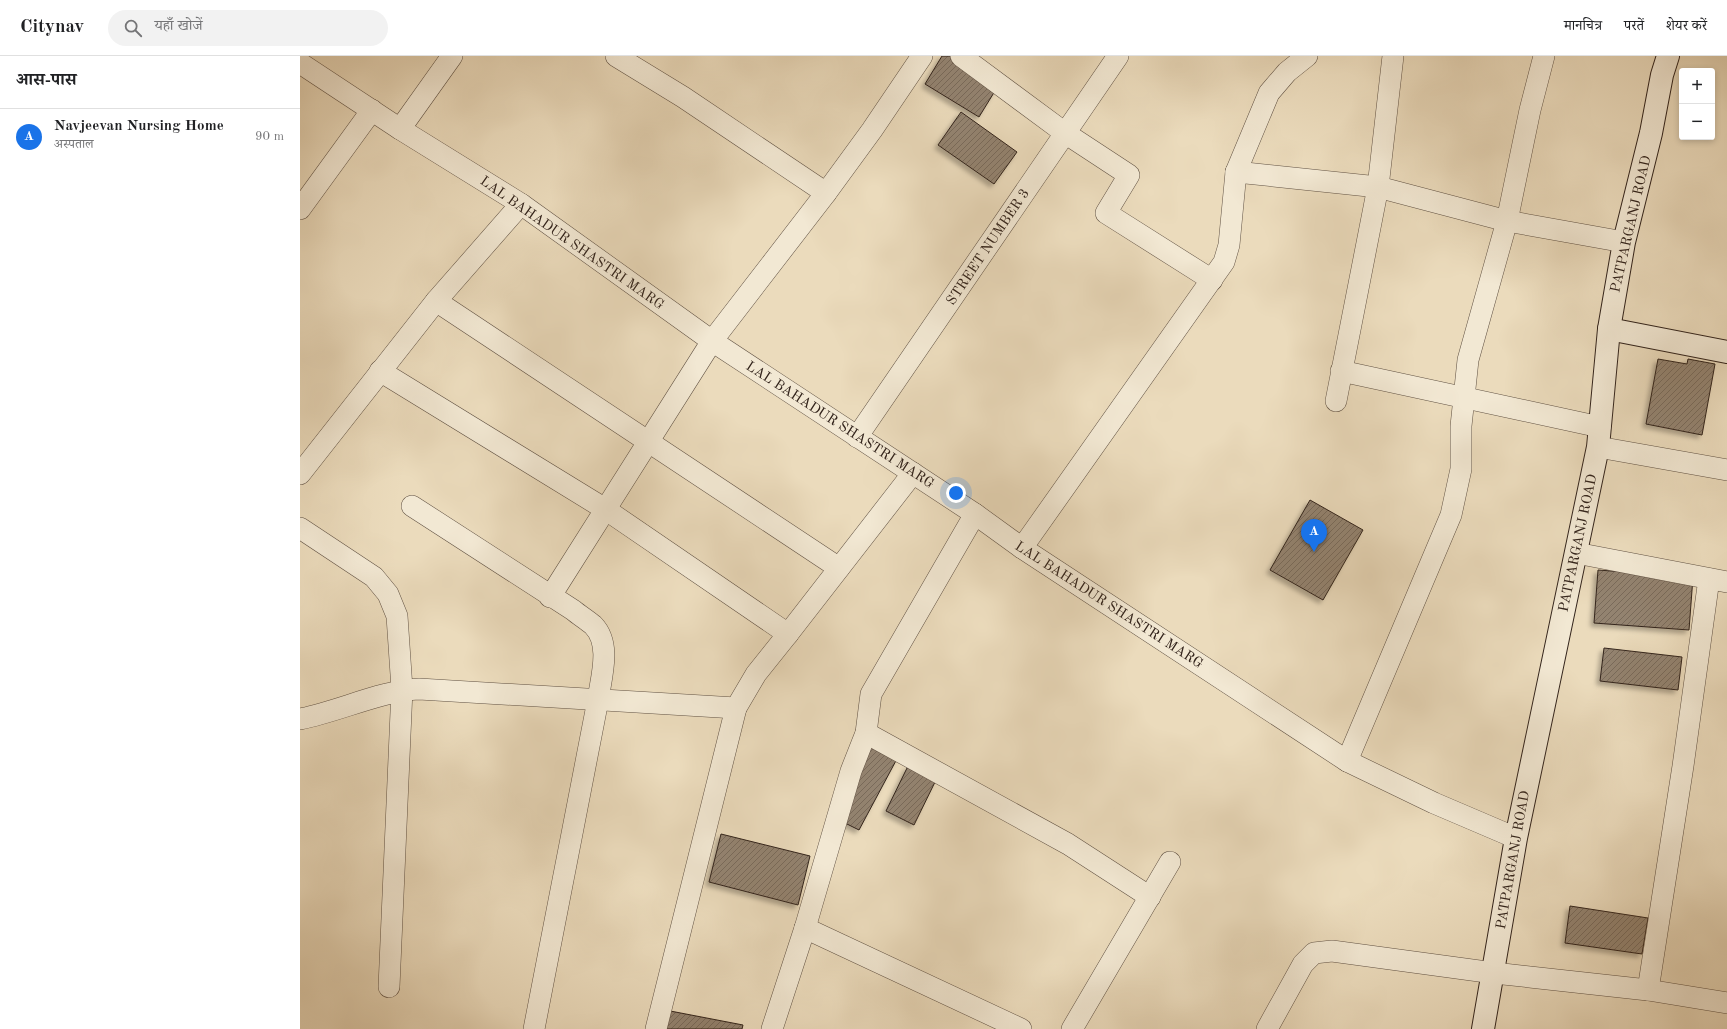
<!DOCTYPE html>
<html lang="hi">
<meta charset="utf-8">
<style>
:root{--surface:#fff;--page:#f2f2f2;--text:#202124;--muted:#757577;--line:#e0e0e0;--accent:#1a73e8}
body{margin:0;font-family:"Old Standard TT","Noto Serif Devanagari",serif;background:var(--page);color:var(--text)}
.controls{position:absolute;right:12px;top:12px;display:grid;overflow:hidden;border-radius:4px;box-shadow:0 2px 6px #0003}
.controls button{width:36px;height:36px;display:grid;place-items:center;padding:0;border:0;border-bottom:1px solid var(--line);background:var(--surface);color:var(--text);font:20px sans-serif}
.you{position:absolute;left:656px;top:437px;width:14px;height:14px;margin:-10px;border:3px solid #fff;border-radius:50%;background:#1a73e8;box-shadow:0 0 0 6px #1a73e833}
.badge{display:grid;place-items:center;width:26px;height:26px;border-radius:50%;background:var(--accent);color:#fff;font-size:13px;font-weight:700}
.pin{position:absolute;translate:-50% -33px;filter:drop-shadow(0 1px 2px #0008)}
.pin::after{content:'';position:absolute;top:21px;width:14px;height:12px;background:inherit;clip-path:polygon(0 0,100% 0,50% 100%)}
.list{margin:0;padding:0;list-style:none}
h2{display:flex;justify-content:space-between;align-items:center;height:52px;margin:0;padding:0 16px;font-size:17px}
h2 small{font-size:13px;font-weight:400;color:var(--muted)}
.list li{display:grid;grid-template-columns:26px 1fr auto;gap:12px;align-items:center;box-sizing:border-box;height:56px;padding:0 16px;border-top:1px solid var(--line)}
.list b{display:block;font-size:15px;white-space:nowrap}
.list p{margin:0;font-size:13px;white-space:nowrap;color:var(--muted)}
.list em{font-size:13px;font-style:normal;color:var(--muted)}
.icon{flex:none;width:22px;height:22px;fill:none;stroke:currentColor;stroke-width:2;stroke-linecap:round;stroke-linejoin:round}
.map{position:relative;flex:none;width:1427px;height:973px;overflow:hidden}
header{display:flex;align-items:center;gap:24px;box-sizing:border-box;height:56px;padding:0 20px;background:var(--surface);border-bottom:1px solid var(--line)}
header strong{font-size:19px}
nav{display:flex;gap:22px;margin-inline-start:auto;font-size:14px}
.search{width:280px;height:36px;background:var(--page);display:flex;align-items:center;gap:10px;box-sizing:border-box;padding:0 14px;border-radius:22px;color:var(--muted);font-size:15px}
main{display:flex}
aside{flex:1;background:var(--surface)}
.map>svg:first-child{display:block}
.building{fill:url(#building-hatch);stroke:#33241c;filter:url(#shadow)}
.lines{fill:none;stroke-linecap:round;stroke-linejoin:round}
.street-casing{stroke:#615244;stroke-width:22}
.secondary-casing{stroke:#33241c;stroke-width:24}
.street{stroke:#f2e8d3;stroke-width:21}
.secondary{stroke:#f2e8d3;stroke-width:22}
.labels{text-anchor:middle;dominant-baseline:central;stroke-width:3.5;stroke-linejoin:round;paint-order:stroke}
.street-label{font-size:14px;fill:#33241c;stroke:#f2e8d3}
</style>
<header>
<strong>Citynav</strong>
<div class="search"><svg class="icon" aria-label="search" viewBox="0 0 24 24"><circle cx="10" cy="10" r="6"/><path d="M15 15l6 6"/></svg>यहाँ खोजें</div>
<nav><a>मानचित्र</a><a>परतें</a><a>शेयर करें</a></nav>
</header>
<main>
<aside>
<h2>आस-पास<small></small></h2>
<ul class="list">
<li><span class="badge">A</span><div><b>Navjeevan Nursing Home</b><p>अस्पताल</p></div><em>90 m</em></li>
</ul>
</aside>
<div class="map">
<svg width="1427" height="973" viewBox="0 0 1427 973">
<defs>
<pattern id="building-hatch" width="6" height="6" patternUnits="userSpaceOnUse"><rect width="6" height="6" fill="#93836f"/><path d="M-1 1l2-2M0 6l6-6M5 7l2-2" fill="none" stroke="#796b5a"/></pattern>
<filter id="shadow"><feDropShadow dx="-3.5" dy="3.5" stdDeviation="2" flood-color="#0004"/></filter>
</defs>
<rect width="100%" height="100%" fill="#ebdbbc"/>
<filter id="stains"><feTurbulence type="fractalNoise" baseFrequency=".005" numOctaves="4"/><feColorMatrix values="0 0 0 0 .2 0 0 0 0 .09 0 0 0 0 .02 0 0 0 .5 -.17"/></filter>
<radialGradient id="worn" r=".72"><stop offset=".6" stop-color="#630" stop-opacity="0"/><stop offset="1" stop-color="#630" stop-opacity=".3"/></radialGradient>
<!-- building -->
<g class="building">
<polygon points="642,0 650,0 698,30 679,61 625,28"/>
<polygon points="661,56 717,96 694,128 638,89"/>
<polygon points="1358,303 1387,308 1388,303 1415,308 1402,379 1346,368"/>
<polygon points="1010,444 1063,474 1023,544 970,514"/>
<polygon points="1298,514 1393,521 1389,574 1294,567"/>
<polygon points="1304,592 1382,601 1378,634 1300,625"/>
<polygon points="567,686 599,699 559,774 539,764"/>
<polygon points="608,710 636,724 614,769 586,755"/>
<polygon points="421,778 510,800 498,849 409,826"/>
<polygon points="1270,850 1348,862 1342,898 1265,887"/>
<polygon points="365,954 443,969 442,973 361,973"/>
</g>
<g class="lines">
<!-- street casing -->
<g class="street-casing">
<g id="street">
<polyline points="316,0 383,41 526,137"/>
<polyline points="661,0 765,77 829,119 806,157 912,224"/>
<polyline points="0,7 100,73 221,148 412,285 675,458 722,492 1047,705 1134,747 1216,782"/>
<polyline points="100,73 152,0"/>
<polyline points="936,116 1078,131 1207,165 1324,186"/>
<polyline points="0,153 72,54"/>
<polyline points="136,245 539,512"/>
<polyline points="80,315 305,453 488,578"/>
<polyline points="1041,315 1300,371"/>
<polyline points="1036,345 1078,131 1093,0"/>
<polyline points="557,381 818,0"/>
<polyline points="1298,391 1427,414"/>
<polyline points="0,418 136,245 221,148"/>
<path d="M112,450L273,554C279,559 287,564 293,569C312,588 301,621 298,644L234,973"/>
<polyline points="0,472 74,521 88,538 97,560 102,633 89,931"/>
<polyline points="722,492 924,206 929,189 936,116 969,37 987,16 1007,0"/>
<polyline points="1276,497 1427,526"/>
<polyline points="250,541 412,285 526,137 572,74 622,0"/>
<path d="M0,663C40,655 80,635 119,633L436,652"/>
<polyline points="566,677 768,788 850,841"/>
<polyline points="1047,705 1151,459 1161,413 1161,370 1168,304 1207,165 1230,54 1244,0"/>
<polyline points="505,872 721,973"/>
<polyline points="1348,934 1383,710 1409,523"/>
<polyline points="356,973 436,652 456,618 488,578 613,417"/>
<polyline points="472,973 505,872 551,715 566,677 571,638 675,458"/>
<polyline points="772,973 870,806"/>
<polyline points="967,973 1003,908 1014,897 1032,895 1194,917 1348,934 1427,947"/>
</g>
</g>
<!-- secondary casing -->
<g class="secondary-casing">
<g id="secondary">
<polyline points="1309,273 1427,296"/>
<polyline points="1183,973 1216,782 1298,391 1309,273 1324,186 1351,77 1362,19 1368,0"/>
</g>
</g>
<!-- street -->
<use href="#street" class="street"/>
<!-- secondary -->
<use href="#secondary" class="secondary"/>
</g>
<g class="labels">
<!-- street labels -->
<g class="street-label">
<text transform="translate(1331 168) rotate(-77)">PATPARGANJ ROAD</text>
<text transform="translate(272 187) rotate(35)">LAL BAHADUR SHASTRI MARG</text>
<text transform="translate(688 191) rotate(-56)">STREET NUMBER 3</text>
<text transform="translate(540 369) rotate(33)">LAL BAHADUR SHASTRI MARG</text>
<text transform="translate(1278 487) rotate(-78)">PATPARGANJ ROAD</text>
<text transform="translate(809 549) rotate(33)">LAL BAHADUR SHASTRI MARG</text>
<text transform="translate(1213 804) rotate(-80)">PATPARGANJ ROAD</text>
</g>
</g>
<rect width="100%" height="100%" filter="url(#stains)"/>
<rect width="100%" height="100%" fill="url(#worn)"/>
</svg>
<div class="controls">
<button>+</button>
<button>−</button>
</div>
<div class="you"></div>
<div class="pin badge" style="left:1014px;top:496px">A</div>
</div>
</main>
